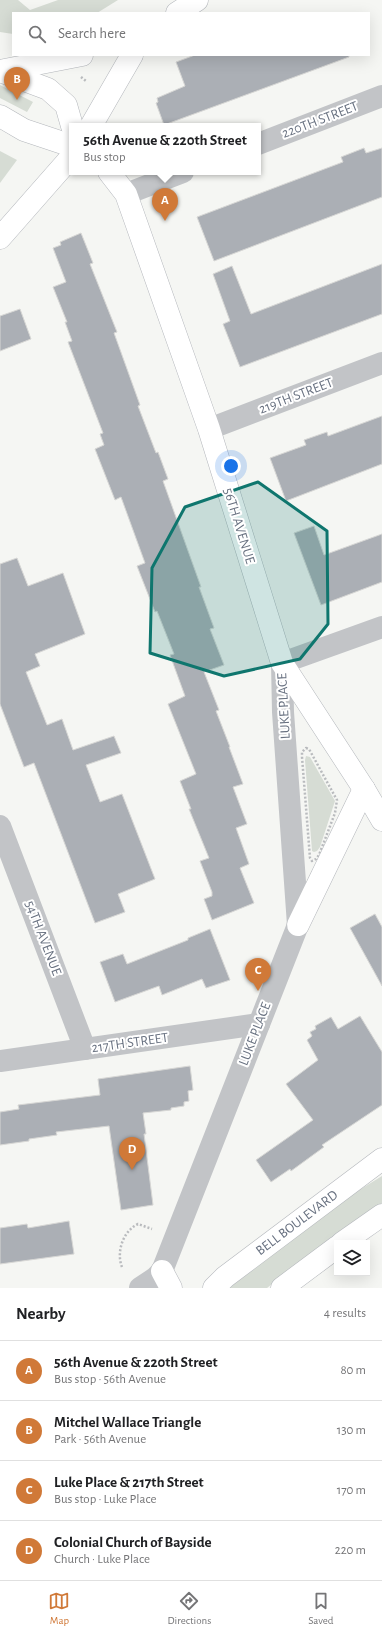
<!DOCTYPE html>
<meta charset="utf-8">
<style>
:root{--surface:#fff;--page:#f2f2f2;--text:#202124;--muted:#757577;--line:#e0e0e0;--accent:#d07938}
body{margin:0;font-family:"Alegreya Sans",sans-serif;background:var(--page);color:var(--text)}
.controls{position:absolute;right:12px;bottom:12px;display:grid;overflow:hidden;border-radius:0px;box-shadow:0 4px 16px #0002}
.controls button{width:36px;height:36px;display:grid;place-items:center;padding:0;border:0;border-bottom:1px solid var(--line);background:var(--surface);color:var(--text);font:20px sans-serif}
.you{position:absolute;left:231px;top:466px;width:14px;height:14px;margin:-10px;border:3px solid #fff;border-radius:50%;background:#1a73e8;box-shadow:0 0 0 6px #1a73e833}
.badge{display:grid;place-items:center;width:26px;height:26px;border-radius:50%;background:var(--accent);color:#fff;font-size:13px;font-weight:700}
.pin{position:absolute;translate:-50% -33px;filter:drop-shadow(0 1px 2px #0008)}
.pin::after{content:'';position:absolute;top:21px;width:14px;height:12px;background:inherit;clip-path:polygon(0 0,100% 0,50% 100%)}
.popup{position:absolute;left:69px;top:123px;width:192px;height:52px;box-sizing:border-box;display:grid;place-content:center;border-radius:0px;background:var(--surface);filter:drop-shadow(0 1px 3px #0005);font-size:13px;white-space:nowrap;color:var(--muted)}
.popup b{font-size:15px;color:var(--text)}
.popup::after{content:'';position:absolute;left:50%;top:100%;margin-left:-8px;border:8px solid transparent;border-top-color:var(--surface)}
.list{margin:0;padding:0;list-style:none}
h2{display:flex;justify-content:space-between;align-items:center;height:52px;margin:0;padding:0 16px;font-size:17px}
h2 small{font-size:13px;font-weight:400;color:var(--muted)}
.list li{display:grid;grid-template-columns:26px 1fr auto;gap:12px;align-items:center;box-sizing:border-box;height:60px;padding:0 16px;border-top:1px solid var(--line)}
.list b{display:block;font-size:15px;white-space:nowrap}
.list p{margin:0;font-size:13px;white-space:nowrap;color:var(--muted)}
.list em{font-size:13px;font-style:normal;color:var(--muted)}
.icon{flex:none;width:22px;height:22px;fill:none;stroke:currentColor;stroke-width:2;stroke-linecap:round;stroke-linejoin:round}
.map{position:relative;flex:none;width:382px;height:1288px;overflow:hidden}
.search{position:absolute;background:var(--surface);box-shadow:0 4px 16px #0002;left:12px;right:12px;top:12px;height:44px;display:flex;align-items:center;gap:10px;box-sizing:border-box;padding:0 14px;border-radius:0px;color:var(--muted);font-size:15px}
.sheet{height:292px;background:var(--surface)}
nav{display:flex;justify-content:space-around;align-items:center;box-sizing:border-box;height:56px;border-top:1px solid var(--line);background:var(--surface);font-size:11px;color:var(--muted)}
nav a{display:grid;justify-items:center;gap:2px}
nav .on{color:var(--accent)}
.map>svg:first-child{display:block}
.green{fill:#d6dcd4}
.building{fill:#abafb5;stroke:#d7d7d5}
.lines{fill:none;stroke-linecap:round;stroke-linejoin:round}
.secondary-casing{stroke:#b4b7bc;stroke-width:23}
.path{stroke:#b9bbbe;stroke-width:2.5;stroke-dasharray:2 2;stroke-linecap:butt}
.street{stroke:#c2c4c7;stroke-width:22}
.secondary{stroke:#fff;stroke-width:22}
.marked{fill:#0f766e;fill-opacity:0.2;stroke:#0f766e;stroke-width:3;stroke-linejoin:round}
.labels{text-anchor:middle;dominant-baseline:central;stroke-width:4;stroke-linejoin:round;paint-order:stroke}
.street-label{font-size:14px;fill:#687180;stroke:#fff}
</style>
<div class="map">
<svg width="382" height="1288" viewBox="0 0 382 1288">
<rect width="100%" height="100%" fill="#f5f6f3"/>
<!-- green -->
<g class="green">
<polygon points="0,0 18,0 30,10 58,0 118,0 97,13 13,13 13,34 0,32"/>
<polygon points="0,85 33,102 27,112 0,98"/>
<polygon points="0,151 17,160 0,183"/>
<polygon points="306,756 310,757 335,801 320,847 317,851 314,852 312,851 305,760"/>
<polygon points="382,1176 382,1203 337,1233 267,1288 229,1288 348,1197"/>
</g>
<!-- building -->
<g class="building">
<polygon points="195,55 349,55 349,57 164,125 156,103 158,102 157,98 185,86 176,62"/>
<polygon points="364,148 366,153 382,148 382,197 214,261 197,217 343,162 341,157"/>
<polygon points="81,233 93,263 90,264 117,332 114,333 140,405 138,406 156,453 158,452 168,479 163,481 201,587 199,587 214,628 210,629 224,665 204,672 219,710 216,711 230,747 229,747 243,784 233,787 247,824 236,828 249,864 240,868 254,903 212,920 204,899 212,896 212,892 200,861 209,858 189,809 191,809 180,781 196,774 168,704 185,696 170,655 174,654 157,611 155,612 137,566 145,563 121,497 115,500 95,449 104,445 100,434 103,433 68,342 72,341 65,322 67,322 53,287 66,282 53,248 61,245 60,242"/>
<polygon points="382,264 382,314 240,367 223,324 230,321 213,274 232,266 251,314"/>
<polygon points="20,309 31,339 0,351 0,316"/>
<polygon points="382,416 382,464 286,501 270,458 306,445 304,440 327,432 328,436"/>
<polygon points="314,526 324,555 382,534 382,582 321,605 294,533"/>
<polygon points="17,558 28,586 63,573 85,634 35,654 40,666 26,672 47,725 62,719 73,750 114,736 121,753 86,765 100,802 122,794 155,879 118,894 125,912 95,923 34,763 24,767 0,704 0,564"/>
<polygon points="375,914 382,927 382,986 350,928"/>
<polygon points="210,929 230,980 206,988 202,979 162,995 159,986 115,1002 100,962 123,954 127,964 188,940 188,938"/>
<polygon points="360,1016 382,1052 382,1105 322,1145 324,1147 291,1171 290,1169 271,1182 256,1160 313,1120 286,1084 318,1060 307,1040 312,1036 310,1032 316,1029 315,1026 331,1017 338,1029"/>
<polygon points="190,1066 193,1090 188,1091 189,1101 184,1102 184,1106 171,1108 171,1110 143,1113 146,1134 144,1134 153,1205 121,1210 109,1126 56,1132 57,1135 29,1139 29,1141 0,1145 0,1112 19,1109 18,1105 100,1095 98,1079"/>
<polygon points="69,1221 74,1254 0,1264 0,1228 27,1224 28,1228"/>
</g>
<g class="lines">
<!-- secondary casing -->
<g class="secondary-casing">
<g id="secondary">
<polyline points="177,13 197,0"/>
<polyline points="0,71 48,89 66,105 72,126"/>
<polyline points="0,71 82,55"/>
<polyline points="0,116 24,130 72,146"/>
<polyline points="91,126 132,55"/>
<polyline points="109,172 126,194 209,429 282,663 364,789 382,820"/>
<polyline points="0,238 72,156"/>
<polyline points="298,925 364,789"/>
<polyline points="342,1243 382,1215"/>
<polyline points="162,1271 171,1288"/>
<polyline points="214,1288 225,1277 382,1159"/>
<polyline points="282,1288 337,1247"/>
</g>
</g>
<!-- path -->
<g class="path">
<polyline points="81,77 86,81"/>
<polygon points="306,748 309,749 337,800 335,813 319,855 316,859 312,861 310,858 302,757 302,752"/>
<path d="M122,1267C116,1252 123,1231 138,1224L152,1229"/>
</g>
<!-- street -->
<g class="street">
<polyline points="258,144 382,96"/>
<polyline points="126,194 183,172"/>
<polyline points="209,429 382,363"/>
<polyline points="0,826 85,1049"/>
<polyline points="0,1061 259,1024"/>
<polyline points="140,1288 155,1278 162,1271 298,925 283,712 282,663 382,627"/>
</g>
<!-- secondary -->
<use href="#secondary" class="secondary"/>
</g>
<!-- marked area -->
<path class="marked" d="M258,482L327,531L328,624L300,659L224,676L150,653L152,568L185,507Z"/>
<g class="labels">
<!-- street labels -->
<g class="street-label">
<text transform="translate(320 120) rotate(-21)">220TH STREET</text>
<text transform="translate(296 396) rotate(-21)">219TH STREET</text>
<text transform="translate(239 526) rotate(73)">56TH AVENUE</text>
<text transform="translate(284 706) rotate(-93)">LUKE PLACE</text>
<text transform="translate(43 938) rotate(69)">54TH AVENUE</text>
<text transform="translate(255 1034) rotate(-69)">LUKE PLACE</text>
<text transform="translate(130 1043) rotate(-8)">217TH STREET</text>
<text transform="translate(297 1223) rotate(-37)">BELL BOULEVARD</text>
</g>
</g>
</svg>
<div class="controls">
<button><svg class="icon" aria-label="layers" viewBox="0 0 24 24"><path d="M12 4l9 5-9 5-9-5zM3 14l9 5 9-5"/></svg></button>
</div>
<div class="you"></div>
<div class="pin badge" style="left:165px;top:221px">A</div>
<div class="popup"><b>56th Avenue &amp; 220th Street</b>Bus stop</div>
<div class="pin badge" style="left:17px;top:100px">B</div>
<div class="pin badge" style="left:258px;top:991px">C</div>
<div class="pin badge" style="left:132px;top:1170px">D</div>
<div class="search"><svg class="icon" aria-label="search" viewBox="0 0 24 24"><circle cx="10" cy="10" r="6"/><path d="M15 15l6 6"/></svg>Search here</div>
</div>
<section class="sheet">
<h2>Nearby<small>4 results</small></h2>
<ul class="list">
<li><span class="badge">A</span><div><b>56th Avenue &amp; 220th Street</b><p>Bus stop · 56th Avenue</p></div><em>80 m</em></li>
<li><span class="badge">B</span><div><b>Mitchel Wallace Triangle</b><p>Park · 56th Avenue</p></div><em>130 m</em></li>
<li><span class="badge">C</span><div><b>Luke Place &amp; 217th Street</b><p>Bus stop · Luke Place</p></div><em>170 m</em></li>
<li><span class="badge">D</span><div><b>Colonial Church of Bayside</b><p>Church · Luke Place</p></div><em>220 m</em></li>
</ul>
</section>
<nav>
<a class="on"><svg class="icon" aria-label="map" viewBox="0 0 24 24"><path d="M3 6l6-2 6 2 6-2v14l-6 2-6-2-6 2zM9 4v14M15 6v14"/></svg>Map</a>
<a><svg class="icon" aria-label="directions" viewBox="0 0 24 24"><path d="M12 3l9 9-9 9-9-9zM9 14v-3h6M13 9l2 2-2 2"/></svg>Directions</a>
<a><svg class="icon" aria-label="saved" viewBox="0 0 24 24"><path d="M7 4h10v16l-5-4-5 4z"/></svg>Saved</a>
</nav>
